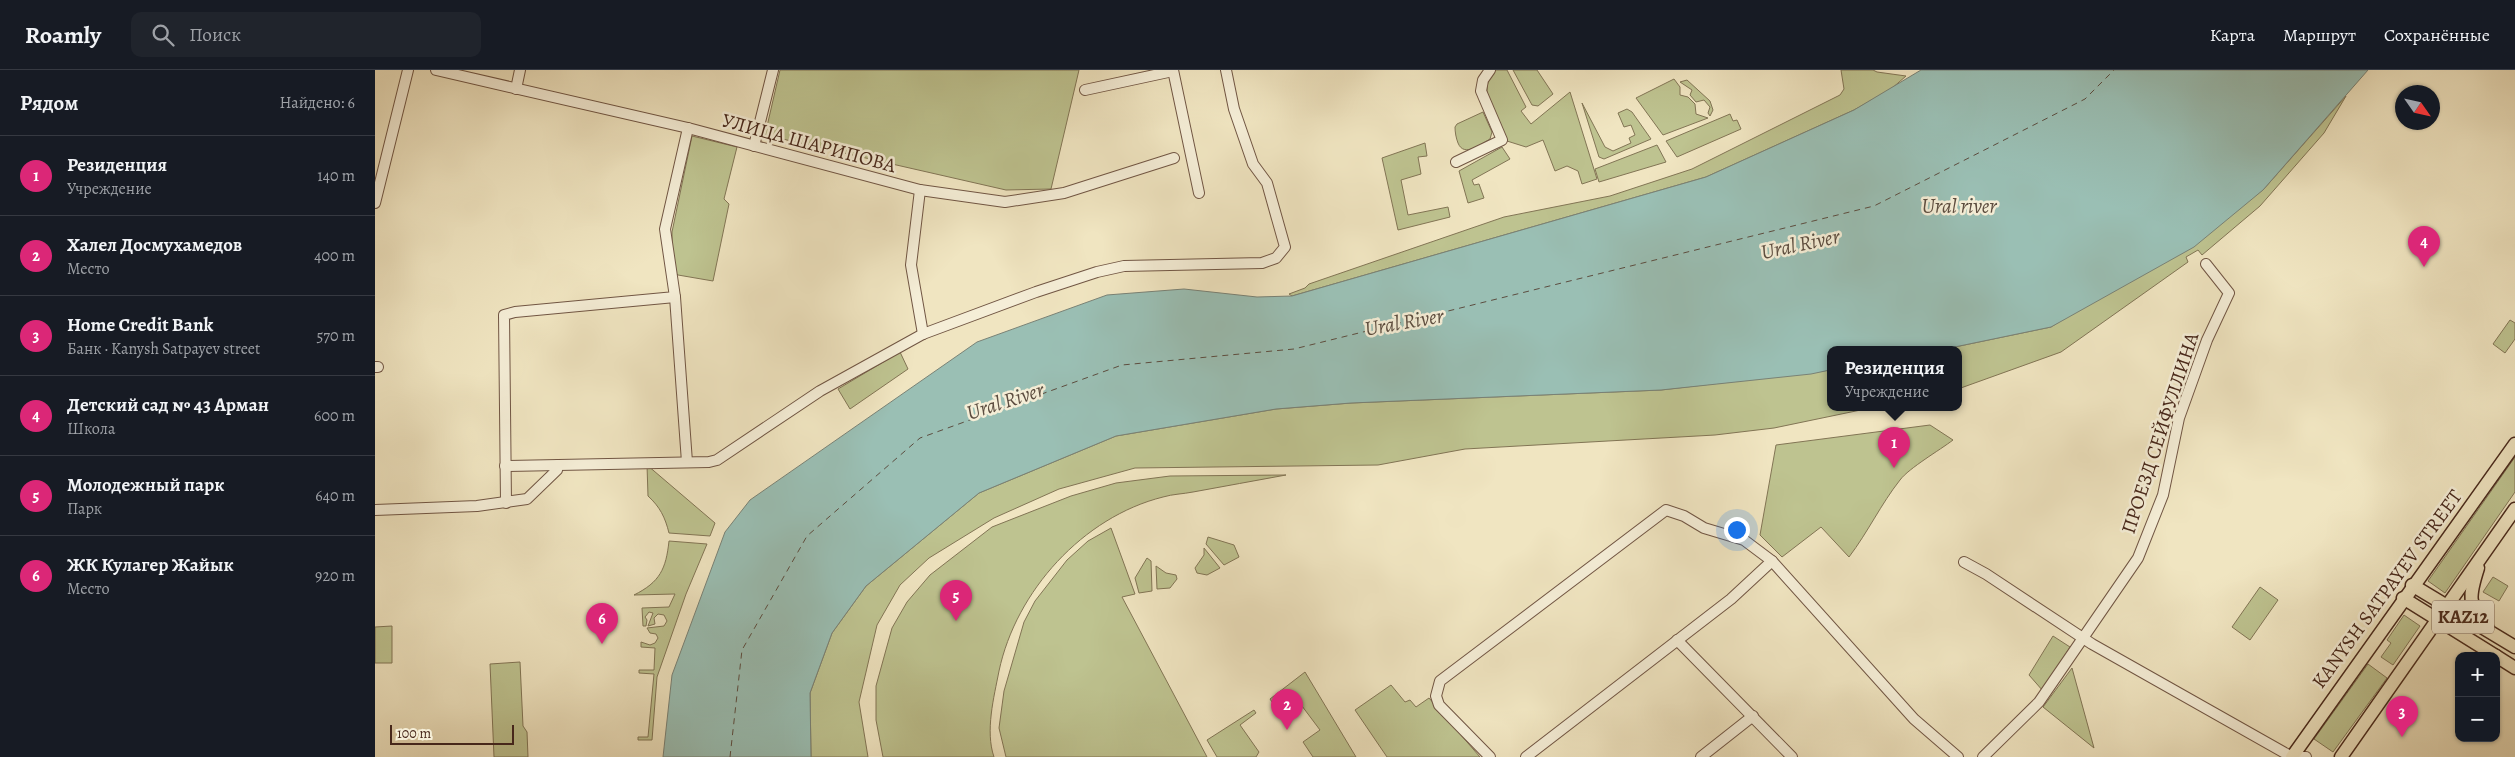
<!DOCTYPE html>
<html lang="ru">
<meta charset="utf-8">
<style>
:root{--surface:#171b24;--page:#20242c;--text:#f1f3f6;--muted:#9ea1a6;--line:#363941;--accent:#db2777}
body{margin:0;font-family:Alegreya,serif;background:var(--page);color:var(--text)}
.controls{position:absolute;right:15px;bottom:15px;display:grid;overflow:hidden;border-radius:10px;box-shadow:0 1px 4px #0004}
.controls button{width:45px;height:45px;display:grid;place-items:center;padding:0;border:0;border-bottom:1px solid var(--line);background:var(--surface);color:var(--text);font:25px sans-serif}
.compass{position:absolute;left:2020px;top:15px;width:45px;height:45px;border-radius:50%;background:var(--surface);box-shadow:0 1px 4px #0004;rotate:124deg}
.scale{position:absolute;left:15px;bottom:12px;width:124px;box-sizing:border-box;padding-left:5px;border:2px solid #47271a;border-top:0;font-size:14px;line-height:18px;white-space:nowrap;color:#47271a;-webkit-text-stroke:4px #f5eed7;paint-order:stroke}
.you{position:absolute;left:1361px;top:459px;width:18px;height:18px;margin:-12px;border:4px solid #fff;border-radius:50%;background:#1a73e8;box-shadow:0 0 0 8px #1a73e833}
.badge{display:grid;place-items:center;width:32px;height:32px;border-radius:50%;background:var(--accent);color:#fff;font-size:16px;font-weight:700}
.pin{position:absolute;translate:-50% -41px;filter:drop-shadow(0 1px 2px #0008)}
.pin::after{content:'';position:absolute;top:26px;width:18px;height:15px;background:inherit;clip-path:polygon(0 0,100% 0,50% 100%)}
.popup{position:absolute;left:1452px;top:276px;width:135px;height:65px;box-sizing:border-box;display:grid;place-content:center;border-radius:10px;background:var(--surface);filter:drop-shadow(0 1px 4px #0005);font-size:16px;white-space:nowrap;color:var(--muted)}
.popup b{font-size:19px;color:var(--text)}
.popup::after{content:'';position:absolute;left:50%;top:100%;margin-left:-10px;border:10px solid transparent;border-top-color:var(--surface)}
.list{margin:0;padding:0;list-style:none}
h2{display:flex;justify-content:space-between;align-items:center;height:65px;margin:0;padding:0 20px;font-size:21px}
h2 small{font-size:16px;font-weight:400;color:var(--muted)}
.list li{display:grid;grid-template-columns:32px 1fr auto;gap:15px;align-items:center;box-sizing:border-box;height:80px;padding:0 20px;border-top:1px solid var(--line)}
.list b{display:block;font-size:19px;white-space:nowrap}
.list p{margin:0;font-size:16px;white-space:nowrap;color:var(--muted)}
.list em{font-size:16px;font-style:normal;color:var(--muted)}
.icon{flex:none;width:28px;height:28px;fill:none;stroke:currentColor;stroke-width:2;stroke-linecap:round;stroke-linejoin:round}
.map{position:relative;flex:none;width:2140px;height:687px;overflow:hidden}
header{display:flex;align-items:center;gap:30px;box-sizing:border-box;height:70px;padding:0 25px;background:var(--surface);border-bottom:1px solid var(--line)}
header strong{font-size:24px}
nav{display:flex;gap:28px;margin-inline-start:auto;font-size:18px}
.search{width:350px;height:45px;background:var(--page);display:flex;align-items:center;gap:12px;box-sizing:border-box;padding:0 18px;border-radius:10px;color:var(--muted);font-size:19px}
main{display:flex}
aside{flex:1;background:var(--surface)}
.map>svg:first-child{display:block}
.green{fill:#bec390;stroke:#827555}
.water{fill:#9abfb4;stroke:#798276}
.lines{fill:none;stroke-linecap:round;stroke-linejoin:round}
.ferry{stroke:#5c4d40;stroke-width:1;stroke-dasharray:6 5;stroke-linecap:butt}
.minor-casing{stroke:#715644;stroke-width:12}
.major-casing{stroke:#47271a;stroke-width:15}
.minor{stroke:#f5eed7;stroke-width:10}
.major{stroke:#f0e5c1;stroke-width:12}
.labels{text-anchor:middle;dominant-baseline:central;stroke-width:5;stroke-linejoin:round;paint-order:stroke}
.shield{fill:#f5eed7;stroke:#7b6353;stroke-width:1}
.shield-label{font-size:19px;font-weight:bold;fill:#47271a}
.street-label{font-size:20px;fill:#47271a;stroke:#f5eed7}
.water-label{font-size:21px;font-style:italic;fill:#5c4d40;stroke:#f5eed7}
</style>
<header>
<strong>Roamly</strong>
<div class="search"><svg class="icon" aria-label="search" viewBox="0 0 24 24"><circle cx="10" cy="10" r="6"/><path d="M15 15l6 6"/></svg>Поиск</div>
<nav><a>Карта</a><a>Маршрут</a><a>Сохранённые</a></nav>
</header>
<main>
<aside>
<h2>Рядом<small>Найдено: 6</small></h2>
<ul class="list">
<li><span class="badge">1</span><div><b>Резиденция</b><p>Учреждение</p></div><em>140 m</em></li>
<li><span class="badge">2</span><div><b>Халел Досмухамедов</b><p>Место</p></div><em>400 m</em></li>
<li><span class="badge">3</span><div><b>Home Credit Bank</b><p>Банк · Kanysh Satpayev street</p></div><em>570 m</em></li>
<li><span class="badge">4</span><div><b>Детский сад № 43 Арман</b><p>Школа</p></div><em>600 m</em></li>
<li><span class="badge">5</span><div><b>Молодежный парк</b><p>Парк</p></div><em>640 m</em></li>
<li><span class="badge">6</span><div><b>ЖК Кулагер Жайык</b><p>Место</p></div><em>920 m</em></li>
</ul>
</aside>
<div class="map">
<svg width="2140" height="687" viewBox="0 0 2140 687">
<rect width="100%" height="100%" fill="#f0e5c1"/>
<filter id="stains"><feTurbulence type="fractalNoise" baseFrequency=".004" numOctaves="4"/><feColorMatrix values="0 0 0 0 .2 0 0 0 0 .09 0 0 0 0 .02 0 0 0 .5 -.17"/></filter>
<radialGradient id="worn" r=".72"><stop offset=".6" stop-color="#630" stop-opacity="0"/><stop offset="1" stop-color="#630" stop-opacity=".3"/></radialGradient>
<!-- green -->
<g class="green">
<polygon points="405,0 704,0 676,119 631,120 390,65"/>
<path d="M1121,0H1132L1151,37L1146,41L1156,54L1195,22L1222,109L1207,114L1203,101L1192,96L1180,101L1168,70L1151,77L1132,71C1123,50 1099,19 1121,0Z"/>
<polygon points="1138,0 1162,0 1178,24 1163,36 1157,35"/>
<polygon points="1466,0 1498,0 1502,2 1531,6 1515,20 1479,40 1331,107 917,226 914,224 930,218 934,214 1129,147 1235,126 1317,99 1465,25 1469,19"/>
<polygon points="1299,9 1305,17 1305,25 1313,27 1320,34 1321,44 1333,48 1288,65 1261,28"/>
<polygon points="1312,10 1335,31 1338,40 1335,46 1333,43 1335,37 1329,30 1321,32 1315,25 1317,20 1305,12"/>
<polygon points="1971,26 1949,63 1885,136 1827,185 1823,180 1811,187 1813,192 1686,282 1583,319 1583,279 1570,279 1676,257 1888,120"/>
<polygon points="1207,33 1230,77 1238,81 1256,73 1254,68 1260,65 1256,55 1249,57 1243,43 1252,39 1257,42 1276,69 1229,89 1224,87"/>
<path d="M1108,42L1117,62L1115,69C1106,74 1089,88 1083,73C1081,68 1080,62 1080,57L1082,54Z"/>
<polygon points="1355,44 1358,51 1362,50 1366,59 1302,87 1291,71"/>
<polygon points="317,66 362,77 349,129 354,134 338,211 303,205 299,202 297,197 297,162"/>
<polygon points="1050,73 1052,86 1043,87 1046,104 1026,110 1033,145 1073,137 1075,147 1023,160 1007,88"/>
<polygon points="1282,75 1291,92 1224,112 1220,99"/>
<polygon points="1127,77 1135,89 1097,110 1099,115 1104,114 1109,128 1093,133 1084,101"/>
<polygon points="2135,250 2140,253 2140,269 2130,283 2118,274"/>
<polygon points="525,282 533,299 475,339 463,319"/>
<polygon points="1455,300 1455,337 1500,337 1399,358 1340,365 1090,379 1003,395 760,398 684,419 619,448 554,488 525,515 502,555 484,632 493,687 436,687 435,623 457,563 491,516 604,423 741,366 901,339 976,333 1286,320"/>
<path d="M1555,355L1578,370C1565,380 1534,398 1525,410C1506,434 1493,462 1474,487L1446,457L1407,487L1385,465L1401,375Z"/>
<polygon points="2140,387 2140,422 2070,523 2053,511"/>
<path d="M272,395L340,453L335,466L294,463C290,447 285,437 273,426Z"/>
<path d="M911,405C880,411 849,416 818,422C808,424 798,424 788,427C708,447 641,521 624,601C619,627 610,661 619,687H508L501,650V616L517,558L532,532L555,505L617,457L696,426L741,413L795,406Z"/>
<polygon points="736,458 760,524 747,527 832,687 631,687 624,658 629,621 649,552 660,531 692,490 713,471"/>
<polygon points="833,467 859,475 864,487 849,495 831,474"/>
<path d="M294,471L332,474L311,524L282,607L277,670H263V667H273L279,604L264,603V600H279L280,578L266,577V572L275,575L280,573L283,568L281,564L275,563L272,558L289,556L292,551L289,545L283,544L279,548L280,554L273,556L278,543L274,542L270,547L272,550L271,556H268L267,538L294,537L300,524L259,525C285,512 291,499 294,471Z"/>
<polygon points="829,478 845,498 832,505 822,503 820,498 829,485"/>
<polygon points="772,488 776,491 777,521 764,523 760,508"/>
<polygon points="781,496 791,503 801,505 802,509 795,518 782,519"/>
<polygon points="2118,507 2133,516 2124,531 2108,522"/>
<polygon points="1885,517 1903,530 1875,570 1857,557"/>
<polygon points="2029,545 2045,556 2018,595 2006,587 2016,573 2012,570"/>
<polygon points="17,556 17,593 0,593 0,557"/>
<polygon points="1678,566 1695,577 1668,621 1654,605"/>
<polygon points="145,592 148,656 152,662 153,687 119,687 115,594"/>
<polygon points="1993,594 2012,608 1958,682 1939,669"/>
<polygon points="1697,598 1719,678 1668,637"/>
<polygon points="930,602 981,687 938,687 928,672 945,660 915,620 897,632 895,629"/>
<polygon points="1016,615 1030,632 1035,630 1041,637 1054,628 1105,687 1012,687 980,640"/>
<polygon points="879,640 881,643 865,655 884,682 881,687 842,687 832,670"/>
</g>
<!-- water -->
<polygon class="water" points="1546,0 1993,0 1888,120 1819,177 1676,257 1570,279 1455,279 1455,300 1436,304 1286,320 976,333 901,339 741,366 604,423 491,516 457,563 435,623 436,687 288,687 297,605 350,462 375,430 602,272 732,225 809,219 882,227 917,226 1331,107 1479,40"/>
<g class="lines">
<!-- ferry -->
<polyline class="ferry" points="355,687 367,580 432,466 545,368 747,295 919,279 1499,136 1710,29 1739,0"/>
<!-- minor casing -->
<g class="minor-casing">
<g id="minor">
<polyline points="61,0 313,58 545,120 630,132 689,123 799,88"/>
<polyline points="798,0 824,123"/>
<polyline points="141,19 145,0"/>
<polyline points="710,20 798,1"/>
<polyline points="379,76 398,0"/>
<polyline points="1081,92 1127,70 1106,21 1108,10 1115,0"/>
<polyline points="545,120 536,195 548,264"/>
<polyline points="0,133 33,0"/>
<polyline points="300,227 312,392"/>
<polyline points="0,297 3,297"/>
<polyline points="130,396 334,392 342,390 445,321 548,264 661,222 722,202 749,196 887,193 901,188 910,177 892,113 878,94 859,39 851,0"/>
<polyline points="131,433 129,245 140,242 300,227 290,159 313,58"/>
<polyline points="0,440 102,436 152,429 182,400 183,395"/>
<polyline points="1589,492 1611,504 1717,574 1917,687"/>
<polyline points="1302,570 1417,687"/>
<polyline points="1115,687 1064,635 1061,626 1065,611 1291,440 1309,446 1329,458 1369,470 1397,491 1539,649 1583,687"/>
<polyline points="1151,687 1356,529 1397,491"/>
<polyline points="1326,687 1378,646"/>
<polyline points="1608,687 1664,632 1763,488 1788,425 1804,348 1832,270 1854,223 1831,194"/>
<polyline points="1917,687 1931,687"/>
</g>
</g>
<!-- major casing -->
<g class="major-casing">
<g id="major">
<path d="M2103,498C2094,526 2092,534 2112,557"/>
<polyline points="2037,515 2140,577"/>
<polyline points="2028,528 2121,586"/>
<polyline points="2121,586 2140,598"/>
<polyline points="1917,687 2140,374"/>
<polyline points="1966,687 2140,439"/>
</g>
</g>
<!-- minor -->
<use href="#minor" class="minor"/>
<!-- major -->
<use href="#major" class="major"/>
</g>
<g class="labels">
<!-- shield labels -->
<rect class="shield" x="2057" y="530.5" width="62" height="33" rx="4"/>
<g class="shield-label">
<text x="2088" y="547">KAZ12</text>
</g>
<!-- street labels -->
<g class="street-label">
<text transform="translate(434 73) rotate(15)">УЛИЦА ШАРИПОВА</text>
<text transform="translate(1785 363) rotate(-72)">ПРОЕЗД СЕЙФУЛЛИНА</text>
<text transform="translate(2012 519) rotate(-54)">KANYSH SATPAYEV STREET</text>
</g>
<!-- water labels -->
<g class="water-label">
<text x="1584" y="136">Ural river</text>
<text transform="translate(1425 174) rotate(-12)">Ural River</text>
<text transform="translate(1029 252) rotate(-10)">Ural River</text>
<text transform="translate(630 331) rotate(-18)">Ural River</text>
</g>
</g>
<rect width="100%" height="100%" filter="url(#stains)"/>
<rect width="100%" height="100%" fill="url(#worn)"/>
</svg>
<div class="controls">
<button>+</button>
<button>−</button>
</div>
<svg class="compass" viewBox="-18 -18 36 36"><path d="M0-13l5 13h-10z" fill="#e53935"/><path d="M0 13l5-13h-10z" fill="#9ea1a6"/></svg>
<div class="scale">100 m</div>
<div class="you"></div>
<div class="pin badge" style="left:1519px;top:398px">1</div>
<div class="popup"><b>Резиденция</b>Учреждение</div>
<div class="pin badge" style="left:912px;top:660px">2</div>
<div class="pin badge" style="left:2027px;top:667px">3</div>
<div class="pin badge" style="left:2049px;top:197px">4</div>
<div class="pin badge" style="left:581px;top:551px">5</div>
<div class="pin badge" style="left:227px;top:574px">6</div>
</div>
</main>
